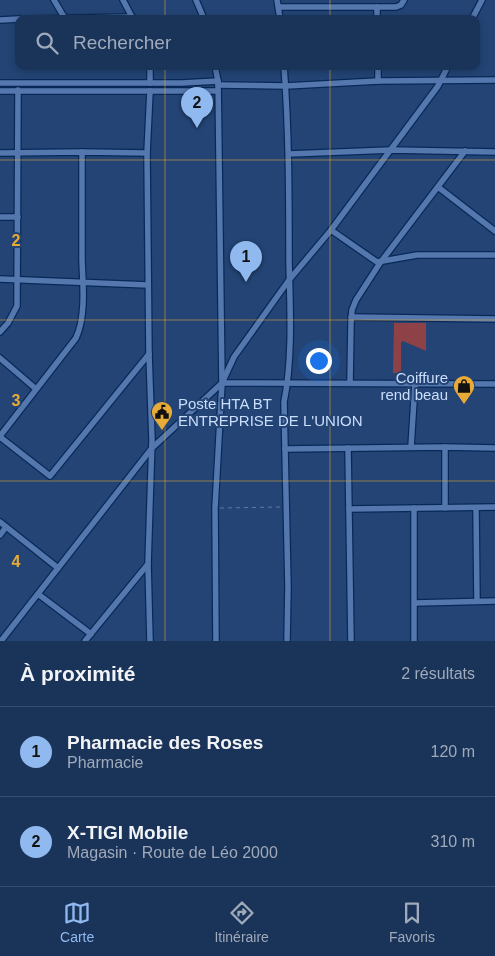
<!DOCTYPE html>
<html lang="fr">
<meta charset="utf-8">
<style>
:root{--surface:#1a3358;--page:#233b5e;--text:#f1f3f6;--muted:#9faaba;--line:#384e6e;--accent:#90b9f0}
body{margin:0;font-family:Arial,sans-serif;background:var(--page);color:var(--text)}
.you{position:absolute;left:318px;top:360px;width:18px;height:18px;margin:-12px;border:4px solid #fff;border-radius:50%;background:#1a73e8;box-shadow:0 0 0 8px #1a73e833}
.badge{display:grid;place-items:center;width:32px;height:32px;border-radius:50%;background:var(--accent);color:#111;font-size:16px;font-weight:700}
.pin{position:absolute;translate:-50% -41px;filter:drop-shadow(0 1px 2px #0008)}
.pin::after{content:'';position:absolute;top:26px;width:18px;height:15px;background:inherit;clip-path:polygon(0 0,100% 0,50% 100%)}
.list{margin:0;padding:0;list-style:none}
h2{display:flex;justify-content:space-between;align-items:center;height:65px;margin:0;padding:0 20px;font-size:21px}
h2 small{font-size:16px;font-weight:400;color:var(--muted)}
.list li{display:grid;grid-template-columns:32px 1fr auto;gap:15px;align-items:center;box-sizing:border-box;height:90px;padding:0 20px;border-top:1px solid var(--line)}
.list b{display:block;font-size:19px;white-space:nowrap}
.list p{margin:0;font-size:16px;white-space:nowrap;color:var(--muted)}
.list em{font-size:16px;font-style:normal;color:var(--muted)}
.icon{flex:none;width:28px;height:28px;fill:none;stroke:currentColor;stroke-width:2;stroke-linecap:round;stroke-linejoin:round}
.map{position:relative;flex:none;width:495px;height:641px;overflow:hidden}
.search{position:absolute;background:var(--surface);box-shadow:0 2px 8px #0003;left:15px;right:15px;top:15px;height:55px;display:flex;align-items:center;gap:12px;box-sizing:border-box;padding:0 18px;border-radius:10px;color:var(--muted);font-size:19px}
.sheet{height:245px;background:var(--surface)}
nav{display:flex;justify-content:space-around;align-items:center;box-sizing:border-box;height:70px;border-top:1px solid var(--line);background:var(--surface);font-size:14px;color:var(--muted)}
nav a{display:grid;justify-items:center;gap:2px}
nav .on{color:var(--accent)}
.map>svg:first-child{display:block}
.green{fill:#8e4247}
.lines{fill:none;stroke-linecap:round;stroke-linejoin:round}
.minor-casing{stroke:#082958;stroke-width:8}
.path{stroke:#5e7aa5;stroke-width:1;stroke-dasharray:4 4;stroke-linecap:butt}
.minor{stroke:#5477ad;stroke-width:5.5}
.grid{fill:none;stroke:#e9ab38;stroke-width:1;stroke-opacity:0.55}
.labels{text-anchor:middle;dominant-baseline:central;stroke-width:4;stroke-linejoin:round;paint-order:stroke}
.poi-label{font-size:15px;fill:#cadefc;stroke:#234475;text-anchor:end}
.grid-label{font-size:16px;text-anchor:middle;font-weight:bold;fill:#e9ab38;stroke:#234475;stroke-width:4;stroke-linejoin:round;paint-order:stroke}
</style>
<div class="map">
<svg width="495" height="641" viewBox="0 0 495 641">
<rect width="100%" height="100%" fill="#234475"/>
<!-- green -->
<polygon class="green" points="394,323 426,323 426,351 403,341 401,342 401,373 393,373"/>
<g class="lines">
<!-- minor casing -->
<g class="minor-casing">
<g id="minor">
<polyline points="54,0 64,17"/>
<polyline points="123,0 133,19"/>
<polyline points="196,0 204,19"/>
<polyline points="277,0 280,19"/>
<polyline points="279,7 396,7 401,5 404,0"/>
<polyline points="377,7 377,19"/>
<polyline points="31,19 132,17"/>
<polyline points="472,19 482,0"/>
<polyline points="0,20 19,19"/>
<polyline points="150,66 150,83"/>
<polyline points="215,66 218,81 222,383 215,508 216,641"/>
<path d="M284,66C289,131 289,196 289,261C290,306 293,358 284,402L288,587L287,641"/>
<polyline points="378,66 378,81"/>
<polyline points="0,83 182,83 218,81"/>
<polyline points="218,85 286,86 378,81 495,80"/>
<polyline points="0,91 218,91"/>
<polyline points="0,153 82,152 147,153"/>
<polyline points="289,154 391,150 495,152"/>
<polyline points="438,187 495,231"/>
<polyline points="0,217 18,217"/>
<polyline points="331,230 377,262 417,255 495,255"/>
<polyline points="0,279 148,285"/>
<polyline points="351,317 495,319"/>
<polyline points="0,332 8,323 17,306 18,90"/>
<polyline points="0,358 36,389"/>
<polyline points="222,383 495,384"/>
<polyline points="350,383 351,323 352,310 356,300 380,263 465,151"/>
<path d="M0,436L76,338C86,317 83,284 82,261C82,225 82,188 82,152"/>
<polyline points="0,437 50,476 149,354"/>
<polyline points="411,447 415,384"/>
<polyline points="445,447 445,508"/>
<polyline points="348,448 351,641"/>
<polyline points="285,449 445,447 495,448"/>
<polyline points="414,508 414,641"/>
<polyline points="476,508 477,601"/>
<polyline points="349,509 495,507"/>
<polyline points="0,522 58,568"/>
<polyline points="0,535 6,527"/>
<polyline points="38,594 91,634"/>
<polyline points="415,603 495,601"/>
<polyline points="1,641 152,448 222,383 234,357 289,280 331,230 438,86 448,66"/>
<polyline points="85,641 148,564"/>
<polyline points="150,641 148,564 152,440 149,354 147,153 150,91"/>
</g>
</g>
<!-- path -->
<polyline class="path" points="220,508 281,507"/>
<!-- minor -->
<use href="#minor" class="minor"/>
</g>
<!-- grid -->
<path class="grid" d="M165,0V19M330,0V19M165,66V641M330,66V641M0,160H495M0,320H495M0,481H495"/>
<!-- icons -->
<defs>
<g id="shop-pin" transform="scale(1.125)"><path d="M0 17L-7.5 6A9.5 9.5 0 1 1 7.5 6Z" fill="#e9ab38" stroke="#234475"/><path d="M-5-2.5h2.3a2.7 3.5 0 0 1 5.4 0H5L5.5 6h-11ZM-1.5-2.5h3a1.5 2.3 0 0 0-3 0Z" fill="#111"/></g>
<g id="civic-pin" transform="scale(1.125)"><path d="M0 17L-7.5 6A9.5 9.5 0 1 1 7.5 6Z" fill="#e9ab38" stroke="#234475"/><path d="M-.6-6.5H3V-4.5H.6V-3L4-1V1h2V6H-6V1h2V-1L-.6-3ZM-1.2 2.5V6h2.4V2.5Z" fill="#111"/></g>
</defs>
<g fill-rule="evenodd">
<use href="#shop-pin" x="464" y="386"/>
<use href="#civic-pin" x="162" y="412"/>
</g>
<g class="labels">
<!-- poi labels -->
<g class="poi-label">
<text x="448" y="377">Coiffure<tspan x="448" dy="17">rend beau</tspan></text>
<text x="178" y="403" text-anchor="start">Poste HTA BT<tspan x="178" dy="17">ENTREPRISE DE L'UNION</tspan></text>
</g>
</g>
<g class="grid-label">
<text x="16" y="246">2</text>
<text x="16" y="406">3</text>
<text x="16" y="567">4</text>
</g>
</svg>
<div class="you"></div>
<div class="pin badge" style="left:246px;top:282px">1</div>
<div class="pin badge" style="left:197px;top:128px">2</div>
<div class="search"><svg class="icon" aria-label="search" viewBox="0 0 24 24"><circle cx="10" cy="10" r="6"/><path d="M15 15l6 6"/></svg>Rechercher</div>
</div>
<section class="sheet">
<h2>À proximité<small>2 résultats</small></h2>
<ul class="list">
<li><span class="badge">1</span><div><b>Pharmacie des Roses</b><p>Pharmacie</p></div><em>120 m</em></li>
<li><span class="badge">2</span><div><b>X-TIGI Mobile</b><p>Magasin · Route de Léo 2000</p></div><em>310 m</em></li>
</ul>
</section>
<nav>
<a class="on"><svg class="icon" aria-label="map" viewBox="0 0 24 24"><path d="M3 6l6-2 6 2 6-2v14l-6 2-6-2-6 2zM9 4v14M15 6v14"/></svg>Carte</a>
<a><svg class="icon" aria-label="directions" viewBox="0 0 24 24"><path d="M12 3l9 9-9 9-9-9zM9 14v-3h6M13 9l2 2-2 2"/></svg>Itinéraire</a>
<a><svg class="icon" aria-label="saved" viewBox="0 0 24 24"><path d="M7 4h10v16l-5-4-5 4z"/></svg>Favoris</a>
</nav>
